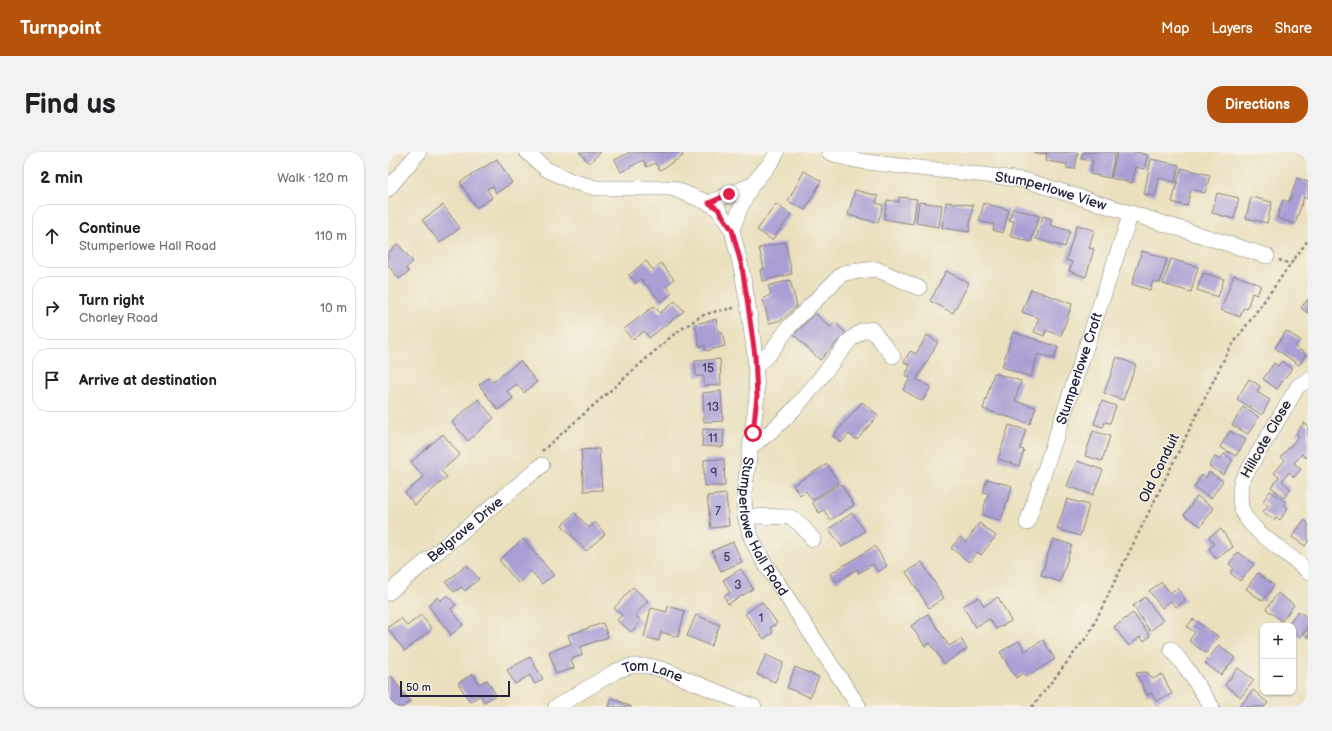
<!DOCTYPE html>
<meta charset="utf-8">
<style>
:root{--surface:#fff;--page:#f2f2f2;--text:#202124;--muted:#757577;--line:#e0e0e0;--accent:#b45309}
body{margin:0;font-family:"Balsamiq Sans",sans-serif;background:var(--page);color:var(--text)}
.controls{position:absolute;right:12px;bottom:12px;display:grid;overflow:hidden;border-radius:8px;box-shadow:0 1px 3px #0004}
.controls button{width:36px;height:36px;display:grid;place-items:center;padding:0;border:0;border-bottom:1px solid var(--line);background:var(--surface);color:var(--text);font:20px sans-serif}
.scale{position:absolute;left:12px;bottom:10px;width:110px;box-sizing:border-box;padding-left:4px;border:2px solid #22223b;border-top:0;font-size:11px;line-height:14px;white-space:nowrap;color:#22223b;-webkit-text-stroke:3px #f7f3e8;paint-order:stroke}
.stop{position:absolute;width:12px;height:12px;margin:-9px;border:3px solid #e11d48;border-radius:50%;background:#fff}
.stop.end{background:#e11d48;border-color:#fff;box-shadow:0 1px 4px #0008}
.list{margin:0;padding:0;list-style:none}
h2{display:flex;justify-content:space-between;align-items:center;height:52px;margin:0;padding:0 16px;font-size:17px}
h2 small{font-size:13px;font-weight:400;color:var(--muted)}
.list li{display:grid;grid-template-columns:26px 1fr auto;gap:12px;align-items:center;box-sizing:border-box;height:64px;margin:0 8px 8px;padding:0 8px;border:1px solid var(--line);border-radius:16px}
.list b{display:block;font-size:15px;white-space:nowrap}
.list p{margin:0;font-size:13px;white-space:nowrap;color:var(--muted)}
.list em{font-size:13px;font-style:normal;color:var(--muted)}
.icon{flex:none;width:22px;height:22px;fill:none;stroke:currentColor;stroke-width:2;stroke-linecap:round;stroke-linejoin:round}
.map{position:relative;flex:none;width:920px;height:555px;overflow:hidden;border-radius:16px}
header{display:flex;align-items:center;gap:24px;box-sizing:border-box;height:56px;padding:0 20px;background:var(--accent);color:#fff}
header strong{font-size:19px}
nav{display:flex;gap:22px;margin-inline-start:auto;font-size:14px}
.intro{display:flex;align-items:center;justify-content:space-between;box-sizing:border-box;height:96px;padding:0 24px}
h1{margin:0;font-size:28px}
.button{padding:10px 18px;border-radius:16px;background:var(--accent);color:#fff;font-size:14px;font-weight:700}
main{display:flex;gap:24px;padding:0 24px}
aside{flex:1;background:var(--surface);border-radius:16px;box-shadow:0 1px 3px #0004}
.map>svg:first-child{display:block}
.building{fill:#aa9ed4}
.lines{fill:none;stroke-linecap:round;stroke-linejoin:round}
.minor-casing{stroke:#86817c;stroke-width:16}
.path{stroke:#86817c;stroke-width:2.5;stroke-dasharray:3 3;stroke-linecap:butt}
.minor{stroke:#fff;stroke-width:15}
.route{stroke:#e11d48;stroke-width:5}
.labels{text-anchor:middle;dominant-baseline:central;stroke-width:3;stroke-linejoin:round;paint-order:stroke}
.number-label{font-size:12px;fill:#444161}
.street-label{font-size:14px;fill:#22223b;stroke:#f7f3e8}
</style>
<header>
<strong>Turnpoint</strong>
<nav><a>Map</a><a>Layers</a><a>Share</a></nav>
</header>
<div class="intro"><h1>Find us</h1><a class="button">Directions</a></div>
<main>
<aside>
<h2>2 min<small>Walk · 120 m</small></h2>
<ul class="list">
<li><svg class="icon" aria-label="ahead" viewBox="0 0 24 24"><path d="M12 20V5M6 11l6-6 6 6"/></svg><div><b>Continue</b><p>Stumperlowe Hall Road</p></div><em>110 m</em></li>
<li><svg class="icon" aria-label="right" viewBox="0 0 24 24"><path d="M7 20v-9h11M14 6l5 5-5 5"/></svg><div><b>Turn right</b><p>Chorley Road</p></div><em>10 m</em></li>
<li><svg class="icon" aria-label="arrive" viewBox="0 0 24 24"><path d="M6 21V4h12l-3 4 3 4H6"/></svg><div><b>Arrive at destination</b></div></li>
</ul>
</aside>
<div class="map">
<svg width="920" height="555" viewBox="0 0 920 555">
<rect width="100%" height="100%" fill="#f7f3e8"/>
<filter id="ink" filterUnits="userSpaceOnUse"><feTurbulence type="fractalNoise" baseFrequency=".025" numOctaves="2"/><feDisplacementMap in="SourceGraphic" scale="8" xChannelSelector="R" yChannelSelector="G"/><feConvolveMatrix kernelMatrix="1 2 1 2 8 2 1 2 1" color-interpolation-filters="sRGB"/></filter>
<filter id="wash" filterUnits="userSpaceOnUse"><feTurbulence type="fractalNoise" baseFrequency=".012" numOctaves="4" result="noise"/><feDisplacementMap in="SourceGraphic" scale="16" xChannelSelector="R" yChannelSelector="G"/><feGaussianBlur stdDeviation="0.9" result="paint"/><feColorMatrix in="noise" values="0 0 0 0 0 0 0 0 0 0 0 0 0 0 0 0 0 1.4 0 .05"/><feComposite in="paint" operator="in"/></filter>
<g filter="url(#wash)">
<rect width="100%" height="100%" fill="#eae0bd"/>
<g id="blocks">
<!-- building -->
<g class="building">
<polygon points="191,0 213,0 201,11"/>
<polygon points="242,0 293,0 295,4 272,18 267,11 259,15 255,8 233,20 227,8"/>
<polygon points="646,0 658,0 658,2 646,1"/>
<polygon points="659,0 690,0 687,17 678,16 679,12 658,9"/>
<polygon points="695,0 727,0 722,26 702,22 705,9 693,7"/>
<polygon points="729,0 749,0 760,3 756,17 748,15 744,31 723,26"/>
<polygon points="109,7 124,31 108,41 105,34 99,37 104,46 88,56 72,30"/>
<polygon points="763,7 791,13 787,30 771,26 767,44 756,42"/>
<polygon points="793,16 822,23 817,41 803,37 799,54 784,50"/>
<polygon points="416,19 433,29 417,58 400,49"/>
<polygon points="909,26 920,30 920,47 916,45 907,72 889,66 895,48 901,50"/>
<polygon points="467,38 490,44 488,51 495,53 490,71 460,63"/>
<polygon points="829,41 851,46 846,67 824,61"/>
<polygon points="511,45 529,47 525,72 496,67 499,48 511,50"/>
<polygon points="863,45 884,50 879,71 858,66"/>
<polygon points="531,50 554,53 551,75 528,71"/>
<polygon points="558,50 585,53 581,80 554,76"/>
<polygon points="596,51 621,58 615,81 605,78 606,73 591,69"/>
<polygon points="388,52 403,63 384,88 369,78"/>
<polygon points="55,53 72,76 52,91 34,68"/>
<polygon points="625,56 651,64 643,90 622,84 626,69 621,68"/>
<polygon points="655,64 664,67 662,73 682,79 677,95 648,87"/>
<polygon points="689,73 706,78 701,96 706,97 698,125 681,119 684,110 678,108"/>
<polygon points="397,90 404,122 374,129 372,118 376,117 371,96"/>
<polygon points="10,92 25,110 18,116 21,120 11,127 0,113 0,101"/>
<polygon points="754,99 779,107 772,131 765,129 762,138 744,132"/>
<polygon points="783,107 810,115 803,140 775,132"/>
<polygon points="258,109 265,118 273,111 286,127 278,134 284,141 273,150 253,127 248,131 241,123"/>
<polygon points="558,119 581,131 565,161 542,149"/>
<polygon points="815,121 836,127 830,145 809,138"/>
<polygon points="846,123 873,133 869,143 864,141 859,157 855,156 852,165 833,158"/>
<polygon points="402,128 409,154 394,168 381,171 375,147 383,142 380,134"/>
<polygon points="643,137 684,152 673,184 658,178 656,184 646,180 651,166 634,160"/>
<polygon points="920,147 920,161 913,156"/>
<polygon points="287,149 296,159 261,186 256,179 244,188 236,177 266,154 272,161"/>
<polygon points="427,161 442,175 447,171 458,181 432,208 406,183"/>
<polygon points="328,167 331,181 334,180 337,194 318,199 317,194 312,195 307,172"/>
<polygon points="898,179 912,188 907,195 918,202 911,213 887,196"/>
<polygon points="625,180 670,195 666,207 650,202 643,225 614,215"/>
<polygon points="539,183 550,190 529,227 543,235 534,249 515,238 522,226 517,223 522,214 516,210 522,199 528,202"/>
<polygon points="729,205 748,213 735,248 716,241"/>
<polygon points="332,207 333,233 316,234 316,224 308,224 307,209"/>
<polygon points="132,209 149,230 136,241 129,232 119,239 125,246 110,258 91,233 101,225 105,230"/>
<polygon points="894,209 904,216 889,237 875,227 886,211 890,214"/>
<polygon points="606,221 633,229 627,249 648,255 642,272 595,257"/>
<polygon points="861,227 872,234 869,240 882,248 874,263 849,247"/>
<polygon points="333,239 335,269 316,270 315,241"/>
<polygon points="90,247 106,266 80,289 64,270"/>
<polygon points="714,249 728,254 722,271 717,270 715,275 706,272"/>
<polygon points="474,250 490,263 469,288 461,282 453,291 445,284"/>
<polygon points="855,255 871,265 860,282 844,273"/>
<polygon points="916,271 920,274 920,304 918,306 914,302 906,311 913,317 906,325 901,320 894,329 903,337 896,346 883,335 891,325 886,321 897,308 893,305 911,284 908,281"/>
<polygon points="621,273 638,278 632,297 636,298 631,314 610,307"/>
<polygon points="315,277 336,278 335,295 314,294"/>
<polygon points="705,279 722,284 714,309 697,304"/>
<polygon points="842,279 858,288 848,304 832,295"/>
<polygon points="55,282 72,303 53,319 59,325 27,353 17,341 36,325 23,310"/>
<polygon points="211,297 214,338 196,339 193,298"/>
<polygon points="836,302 845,308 835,323 821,314 827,305 832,308"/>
<polygon points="336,307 337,334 316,334 316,308"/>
<polygon points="689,309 715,318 705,343 679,334"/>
<polygon points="439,312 451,331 424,348 418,339 412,343 405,333"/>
<polygon points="821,320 835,329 823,346 806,335 814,323 818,326"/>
<polygon points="599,327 624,334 613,369 594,363 600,341 595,340"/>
<polygon points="453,332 466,353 442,368 436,358 431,361 424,350"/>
<polygon points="882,339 898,350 896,353 900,356 892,368 888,365 886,368 875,360 880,353 875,349"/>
<polygon points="338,342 341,374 323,376 319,344"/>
<polygon points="809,344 826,356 813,374 796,363"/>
<polygon points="679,347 701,353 692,384 669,377"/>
<polygon points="187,361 201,376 207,370 217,382 198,399 174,373"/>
<polygon points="464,361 477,379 454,395 441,377"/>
<polygon points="916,368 920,371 920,390 917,394 904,385"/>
<polygon points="591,371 608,384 593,403 589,400 581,410 563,396 572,385 578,390"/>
<polygon points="833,377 845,395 828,407 821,396 826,392 821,385"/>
<polygon points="135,387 166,423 154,432 143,419 130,431 111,408"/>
<polygon points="665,387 684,393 672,430 653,423"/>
<polygon points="345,390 354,410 333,419 324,399"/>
<polygon points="487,394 499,414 490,420 485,412 471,421 469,417 448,430 442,422"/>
<polygon points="850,400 866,412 852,429 842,421 846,416 841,412"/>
<polygon points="534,410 556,446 541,456 518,420"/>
<polygon points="79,413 91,427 77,439 73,435 66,440 58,430"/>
<polygon points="353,417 365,437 340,452 336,444 342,441 335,428"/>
<polygon points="870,421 886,433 875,449 858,437"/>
<polygon points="774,430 782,441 789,436 798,448 788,455 783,449 774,456 761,439"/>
<polygon points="245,435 260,449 247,463 253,469 243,480 229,468 234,463 226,456"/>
<polygon points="890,441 906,453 894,469 878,457"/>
<polygon points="59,443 68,453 63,457 75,473 63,483 40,453 50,445 52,449"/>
<polygon points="591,445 596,454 610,445 623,469 608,477 602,467 587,475 575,454"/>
<polygon points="757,445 775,469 762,479 745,454"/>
<polygon points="374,450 389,471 382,476 385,480 376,487 357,462"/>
<polygon points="280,454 297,459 290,485 273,480 271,489 256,485 263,456 279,460"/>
<polygon points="910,459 920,466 920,474 912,485 905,479 905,474 899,474"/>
<polygon points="745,461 762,484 756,489 752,485 741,494 726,475"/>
<polygon points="540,462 561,494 573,487 579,497 556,512 542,491 537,494 523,474"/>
<polygon points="33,463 44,477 17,499 0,477 0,475 13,466 19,474"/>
<polygon points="308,463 332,473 323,494 299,484"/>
<polygon points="805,467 830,484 818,501 801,489 807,480 799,475"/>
<polygon points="215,471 220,485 192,495 194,503 183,507 186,516 168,522 161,500 183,492 180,483"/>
<polygon points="920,477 920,486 916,482"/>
<polygon points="655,488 667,507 638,525 635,521 628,526 612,500 631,489 637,499"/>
<polygon points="831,493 847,506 833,523 817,511"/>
<polygon points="378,503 395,511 387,530 369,522"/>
<polygon points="142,505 155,527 147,532 142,523 127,532 119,518"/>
<polygon points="407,515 431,525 422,545 399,536"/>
<polygon points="850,516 866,528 853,545 837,533"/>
<polygon points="759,520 765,527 774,522 784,542 768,549 763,541 759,543 748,521"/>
<polygon points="85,522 91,532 99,528 108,543 96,550 92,543 82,550 70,531"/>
<polygon points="3,524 22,550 15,555 0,555 0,526"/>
<polygon points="865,538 880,551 876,555 851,555"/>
<polygon points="224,546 244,555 221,555"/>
</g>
</g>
</g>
<g filter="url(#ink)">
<use href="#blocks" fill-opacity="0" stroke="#86817c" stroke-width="1"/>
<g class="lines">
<!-- minor casing -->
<g class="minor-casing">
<g id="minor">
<polyline points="139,0 158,17 183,29 208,36 284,36 321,51 330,57 344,78"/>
<path id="s1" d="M441,0C463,10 489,11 513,14C555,19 598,22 640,29L879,104"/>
<path id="s2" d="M364,33L351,59L344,78L353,115L360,153L367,204L369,244L356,343L357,364L363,385L374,407L471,555"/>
<polyline points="0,37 31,0"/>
<polyline points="321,51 364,33 384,9 389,0"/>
<polyline points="368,214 382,201 401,175 455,121 488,117 531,136"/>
<path d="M920,228L910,234L853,330C852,340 851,349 854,358C860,378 904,403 920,420"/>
<path d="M363,294C404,268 432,225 463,187L474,179L483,177L505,204"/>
<polyline points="357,364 402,365 412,372 425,387"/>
<path id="s3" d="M639,371L743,61"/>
<path id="s4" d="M0,441L154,313"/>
<polyline points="783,497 799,517 824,555"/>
<path id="s5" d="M168,555L228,519L243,514H261L276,518L366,555"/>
</g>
</g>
<!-- path -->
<g class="path">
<polyline points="891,108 903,112"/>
<polyline points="154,299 285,183 313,164 325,160 346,156"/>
<polyline points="644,555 701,482 840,199 920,88"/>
</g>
<!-- minor -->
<use href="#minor" class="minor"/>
</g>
</g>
<g class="lines" filter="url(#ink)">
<!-- route -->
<polyline class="route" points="341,42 321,51 330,57 344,78 354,115 360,153 367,204 369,244 365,281"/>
</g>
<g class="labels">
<!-- number labels -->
<g class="number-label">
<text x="320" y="216">15</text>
<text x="325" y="255">13</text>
<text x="325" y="286">11</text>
<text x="326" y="321">9</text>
<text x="330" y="359">7</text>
<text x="339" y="405">5</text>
<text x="350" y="433">3</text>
<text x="373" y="466">1</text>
</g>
<!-- street labels -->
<g class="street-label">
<text stroke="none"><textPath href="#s1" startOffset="226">Stumperlowe View</textPath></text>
<text stroke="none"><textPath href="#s3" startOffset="163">Stumperlowe Croft</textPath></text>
<text transform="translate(878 287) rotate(-60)">Hillcote Close</text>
<text transform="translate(771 316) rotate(-64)">Old Conduit</text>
<text stroke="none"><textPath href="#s2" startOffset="353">Stumperlowe Hall Road</textPath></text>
<text stroke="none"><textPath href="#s4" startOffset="100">Belgrave Drive</textPath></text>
<text stroke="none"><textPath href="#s5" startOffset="108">Tom Lane</textPath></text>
</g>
</g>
</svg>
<div class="controls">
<button>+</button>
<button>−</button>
</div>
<div class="scale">50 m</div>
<div class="stop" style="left:365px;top:281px"></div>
<div class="stop end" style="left:341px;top:42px"></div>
</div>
</main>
